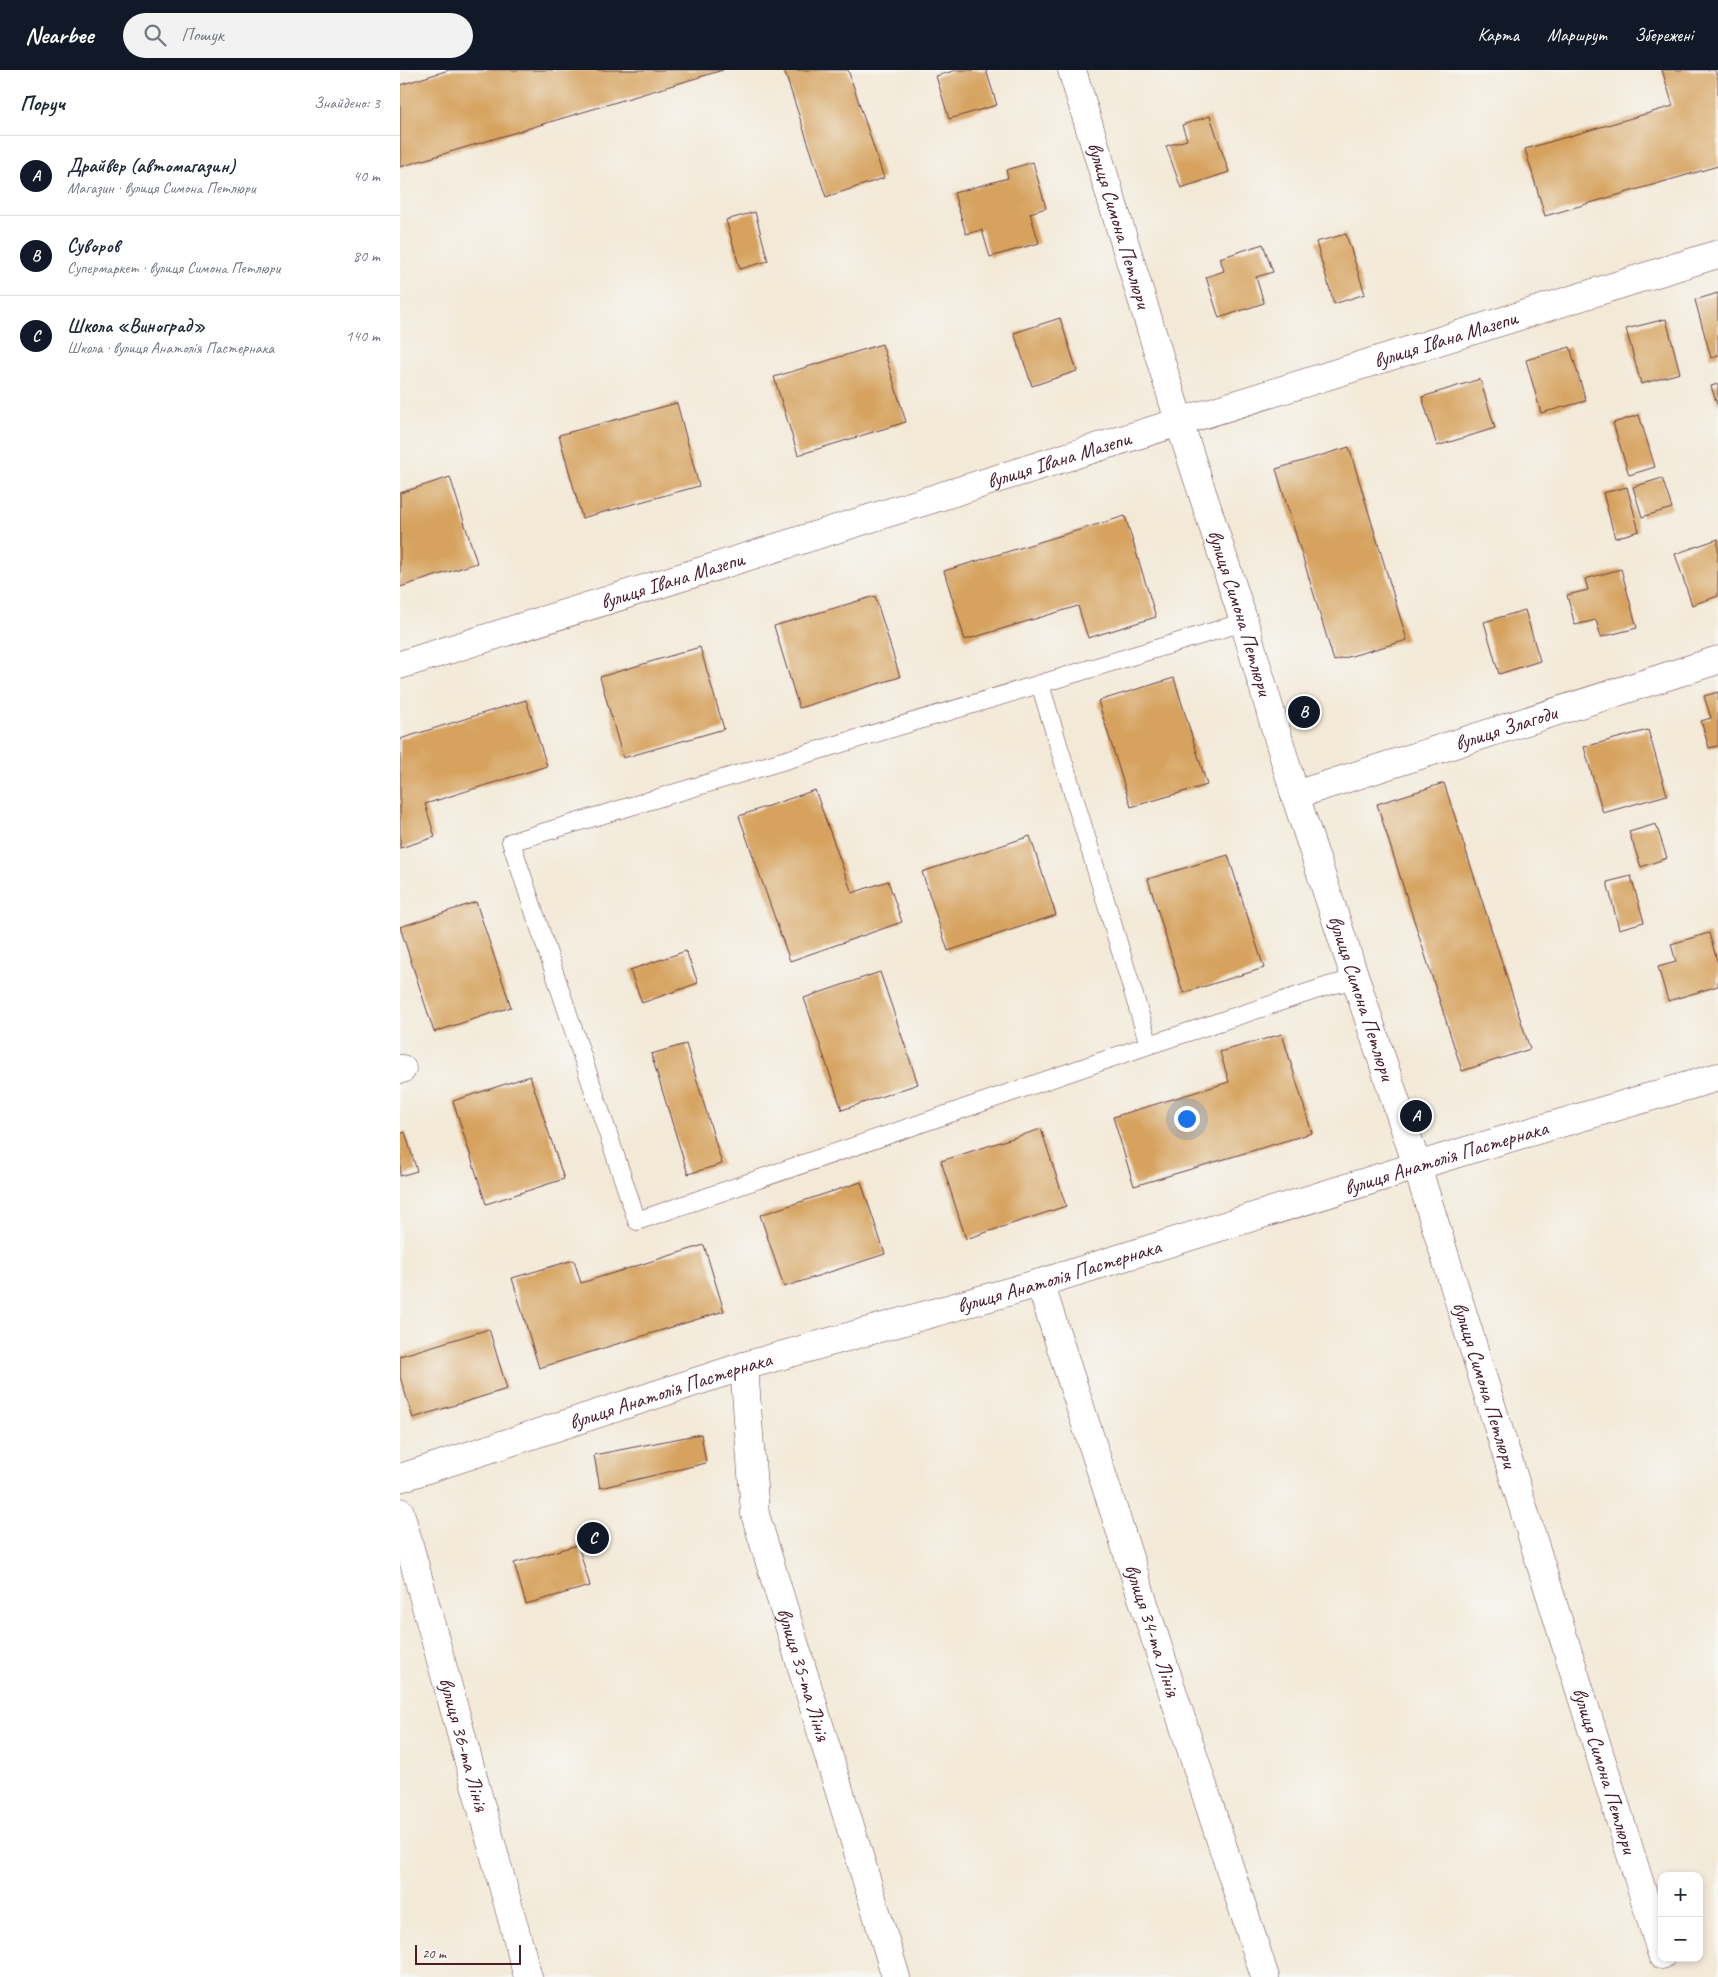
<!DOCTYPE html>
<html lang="uk">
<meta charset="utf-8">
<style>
:root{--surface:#fff;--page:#f2f2f3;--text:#1f2937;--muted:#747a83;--line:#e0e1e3;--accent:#111827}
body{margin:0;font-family:Caveat,sans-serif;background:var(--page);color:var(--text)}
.controls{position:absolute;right:15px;bottom:15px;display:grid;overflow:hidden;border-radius:10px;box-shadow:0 2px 8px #0003}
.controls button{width:45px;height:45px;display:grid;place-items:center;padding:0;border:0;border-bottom:1px solid var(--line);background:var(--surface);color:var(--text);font:25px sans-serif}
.scale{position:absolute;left:15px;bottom:12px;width:106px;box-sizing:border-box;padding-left:5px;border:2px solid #4a1f2b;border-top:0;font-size:14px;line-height:18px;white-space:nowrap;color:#4a1f2b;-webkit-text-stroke:4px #f6f6f2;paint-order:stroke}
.you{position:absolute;left:786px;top:1048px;width:18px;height:18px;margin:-12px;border:4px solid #fff;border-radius:50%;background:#1a73e8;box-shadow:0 0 0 8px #1a73e833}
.badge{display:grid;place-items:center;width:32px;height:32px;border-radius:50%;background:var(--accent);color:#fff;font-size:16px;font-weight:700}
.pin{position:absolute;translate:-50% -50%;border:2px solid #fff;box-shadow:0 1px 5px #0006}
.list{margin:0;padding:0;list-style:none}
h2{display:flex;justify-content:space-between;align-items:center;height:65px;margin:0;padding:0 20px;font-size:21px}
h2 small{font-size:16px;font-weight:400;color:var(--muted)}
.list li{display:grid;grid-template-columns:32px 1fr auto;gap:15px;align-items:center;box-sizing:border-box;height:80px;padding:0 20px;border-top:1px solid var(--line)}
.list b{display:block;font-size:19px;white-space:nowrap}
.list p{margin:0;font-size:16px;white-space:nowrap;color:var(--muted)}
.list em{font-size:16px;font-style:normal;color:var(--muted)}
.icon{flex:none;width:28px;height:28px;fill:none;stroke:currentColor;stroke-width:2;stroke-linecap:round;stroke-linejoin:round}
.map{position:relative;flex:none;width:1318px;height:1907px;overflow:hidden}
header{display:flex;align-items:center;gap:30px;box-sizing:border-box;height:70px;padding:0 25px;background:var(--accent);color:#fff}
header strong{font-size:24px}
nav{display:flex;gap:28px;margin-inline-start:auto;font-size:18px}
.search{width:350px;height:45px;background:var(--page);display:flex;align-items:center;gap:12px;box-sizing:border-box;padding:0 18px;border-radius:28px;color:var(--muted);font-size:19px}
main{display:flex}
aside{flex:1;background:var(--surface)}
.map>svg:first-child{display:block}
.building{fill:#d6a25d}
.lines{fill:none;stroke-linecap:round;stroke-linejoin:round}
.service-casing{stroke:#633d45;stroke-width:19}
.minor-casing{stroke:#633d45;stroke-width:29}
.service{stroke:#fff;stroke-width:18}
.minor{stroke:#fff;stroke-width:28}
.labels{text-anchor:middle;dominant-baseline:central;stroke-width:5;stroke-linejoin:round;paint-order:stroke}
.street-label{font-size:21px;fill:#4a1f2b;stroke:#f6f6f2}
</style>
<header>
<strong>Nearbee</strong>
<div class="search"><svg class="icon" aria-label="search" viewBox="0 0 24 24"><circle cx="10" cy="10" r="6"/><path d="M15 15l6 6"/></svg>Пошук</div>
<nav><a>Карта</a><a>Маршрут</a><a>Збережені</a></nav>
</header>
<main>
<aside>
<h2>Поруч<small>Знайдено: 3</small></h2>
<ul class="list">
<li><span class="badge">A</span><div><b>Драйвер (автомагазин)</b><p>Магазин · вулиця Симона Петлюри</p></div><em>40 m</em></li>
<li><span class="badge">B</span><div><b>Суворов</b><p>Супермаркет · вулиця Симона Петлюри</p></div><em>80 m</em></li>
<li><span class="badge">C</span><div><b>Школа «Виноград»</b><p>Школа · вулиця Анатолія Пастернака</p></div><em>140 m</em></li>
</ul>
</aside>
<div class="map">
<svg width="1318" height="1907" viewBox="0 0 1318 1907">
<rect width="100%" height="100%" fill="#f6f6f2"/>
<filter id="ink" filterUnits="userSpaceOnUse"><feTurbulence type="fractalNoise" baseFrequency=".02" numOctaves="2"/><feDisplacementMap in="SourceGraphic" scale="10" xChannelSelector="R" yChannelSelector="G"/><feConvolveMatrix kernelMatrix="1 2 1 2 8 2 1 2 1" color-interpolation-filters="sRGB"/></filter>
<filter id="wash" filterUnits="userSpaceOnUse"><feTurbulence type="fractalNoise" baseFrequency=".0096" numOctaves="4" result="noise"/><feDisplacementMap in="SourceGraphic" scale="20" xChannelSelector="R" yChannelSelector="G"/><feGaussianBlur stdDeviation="1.12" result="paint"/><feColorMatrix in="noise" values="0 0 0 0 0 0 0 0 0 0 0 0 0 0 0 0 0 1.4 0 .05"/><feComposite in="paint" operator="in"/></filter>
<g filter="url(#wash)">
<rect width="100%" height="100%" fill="#f3e9d7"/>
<g id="blocks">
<!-- building -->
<g class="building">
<polygon points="49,0 323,0 0,97 0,15"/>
<polygon points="384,0 448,0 484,108 426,127"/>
<polygon points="557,0 586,0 597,35 549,49 536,6"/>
<polygon points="1262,0 1315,0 1318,9 1318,96 1145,146 1125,79 1273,36"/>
<polygon points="810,46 829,102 781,118 766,76 787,70 782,55"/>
<polygon points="633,92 646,138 630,143 639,173 590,187 582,160 566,164 554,123 608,108 606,100"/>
<polygon points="355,142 368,191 340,199 326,150"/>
<polygon points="946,164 965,224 934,234 916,172"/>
<polygon points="863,174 873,202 856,207 864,233 819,248 806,207 824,201 820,188"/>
<polygon points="1318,223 1318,286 1311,288 1295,230"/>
<polygon points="660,248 677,301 632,316 614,263"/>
<polygon points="1266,249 1280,303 1241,314 1226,259"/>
<polygon points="482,274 506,352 398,385 374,307"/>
<polygon points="1170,277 1186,331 1141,343 1126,290"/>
<polygon points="1080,309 1095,358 1037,376 1022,327"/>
<polygon points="1318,314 1318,337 1311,316"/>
<polygon points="277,333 299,416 182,448 159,365"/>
<polygon points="1239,345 1255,397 1229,405 1213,353"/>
<polygon points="949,377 1007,570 934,591 876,399"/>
<polygon points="50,407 77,493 0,517 0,423"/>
<polygon points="1262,408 1272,438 1242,447 1233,417"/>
<polygon points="1227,417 1239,461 1215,468 1203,423"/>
<polygon points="725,446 756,547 688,568 678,536 565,570 544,501"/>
<polygon points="1318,469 1318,526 1292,535 1275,484"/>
<polygon points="1221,499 1237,558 1201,567 1196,550 1175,555 1167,525 1188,520 1185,509"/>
<polygon points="475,526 500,607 399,638 374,556"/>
<polygon points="1125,540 1140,591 1099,604 1084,552"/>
<polygon points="300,577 324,659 223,688 200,607"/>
<polygon points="774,608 807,715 731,737 698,631"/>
<polygon points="1318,622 1318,676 1309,678 1301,651 1311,648 1304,626"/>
<polygon points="126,630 147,696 25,734 35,767 0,778 0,669"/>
<polygon points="1248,660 1267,725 1203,743 1184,677"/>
<polygon points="1044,713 1130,979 1062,1001 977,734"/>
<polygon points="415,720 452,823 488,811 502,852 390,891 339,746"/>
<polygon points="1256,754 1267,788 1241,797 1229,762"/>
<polygon points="630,766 656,845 548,881 522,802"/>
<polygon points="828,785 864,898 783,923 748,809"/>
<polygon points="1231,806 1244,852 1219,859 1207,812"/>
<polygon points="76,832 111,937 34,962 0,857"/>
<polygon points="1309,863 1318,894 1318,916 1268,931 1258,897 1276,892 1271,874"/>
<polygon points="286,881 298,913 242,933 230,900"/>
<polygon points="480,902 518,1014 442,1040 404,928"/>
<polygon points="882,964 912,1063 734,1116 713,1047 829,1012 820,982"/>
<polygon points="286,974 322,1094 288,1104 251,984"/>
<polygon points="130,1006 164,1109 86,1134 53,1031"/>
<polygon points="641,1059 666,1136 566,1169 541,1091"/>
<polygon points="5,1062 17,1101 0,1106 0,1064"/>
<polygon points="461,1112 485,1184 384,1217 360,1145"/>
<polygon points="304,1175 324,1241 139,1298 112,1208 174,1190 181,1213"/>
<polygon points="89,1259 107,1319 13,1348 0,1307 0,1286"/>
<polygon points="301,1364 306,1393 200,1418 194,1385"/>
<polygon points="178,1475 190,1516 126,1534 114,1493"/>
</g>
</g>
</g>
<g filter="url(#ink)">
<use href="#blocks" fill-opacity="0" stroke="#633d45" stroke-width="1"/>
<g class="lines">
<!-- service casing -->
<g class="service-casing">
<g id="service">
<polyline points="844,552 640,614 111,772 237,1151 749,975 928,916 956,909"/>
<polyline points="640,614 749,975"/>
</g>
</g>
<!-- minor casing -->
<g class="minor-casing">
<g id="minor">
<path id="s1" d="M672,0L779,351L844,552L895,725L1017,1096L1262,1885"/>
<path id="s2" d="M0,595L1318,184"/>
<path id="s3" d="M895,725L1318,590"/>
<polyline points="0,999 2,999"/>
<path id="s4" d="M640,1213L865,1907"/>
<path id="s5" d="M344,1296L355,1444L496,1907"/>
<path id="s6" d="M0,1408L344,1296L640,1213L1062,1082L1318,1007"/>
<path id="s7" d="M0,1442L128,1907"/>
</g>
</g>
<!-- service -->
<use href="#service" class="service"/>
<!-- minor -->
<use href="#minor" class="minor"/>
</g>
</g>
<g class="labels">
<!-- street labels -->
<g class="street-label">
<text stroke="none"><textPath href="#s1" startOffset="162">вулиця Симона Петлюри</textPath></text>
<text stroke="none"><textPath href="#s2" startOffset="1095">вулиця Івана Мазепи</textPath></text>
<text stroke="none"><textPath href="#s2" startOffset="690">вулиця Івана Мазепи</textPath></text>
<text stroke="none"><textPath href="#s2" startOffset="285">вулиця Івана Мазепи</textPath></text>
<text stroke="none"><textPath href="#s1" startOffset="568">вулиця Симона Петлюри</textPath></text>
<text stroke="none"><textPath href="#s3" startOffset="221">вулиця Злагоди</textPath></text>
<text stroke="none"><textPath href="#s1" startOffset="972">вулиця Симона Петлюри</textPath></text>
<text stroke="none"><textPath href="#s6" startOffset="1094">вулиця Анатолія Пастернака</textPath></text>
<text stroke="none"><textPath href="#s6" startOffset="689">вулиця Анатолія Пастернака</textPath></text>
<text stroke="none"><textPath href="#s1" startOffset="1378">вулиця Симона Петлюри</textPath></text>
<text stroke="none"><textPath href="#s6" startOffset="284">вулиця Анатолія Пастернака</textPath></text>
<text stroke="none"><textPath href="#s4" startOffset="365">вулиця 34-та Лінія</textPath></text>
<text stroke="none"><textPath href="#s5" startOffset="316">вулиця 35-та Лінія</textPath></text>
<text stroke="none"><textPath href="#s7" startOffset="241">вулиця 36-та Лінія</textPath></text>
<text stroke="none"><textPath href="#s1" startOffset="1782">вулиця Симона Петлюри</textPath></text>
</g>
</g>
</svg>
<div class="controls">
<button>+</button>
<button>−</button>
</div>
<div class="scale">20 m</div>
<div class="you"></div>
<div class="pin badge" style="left:1016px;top:1046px">A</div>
<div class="pin badge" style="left:904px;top:642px">B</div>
<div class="pin badge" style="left:193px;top:1468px">C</div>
</div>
</main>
